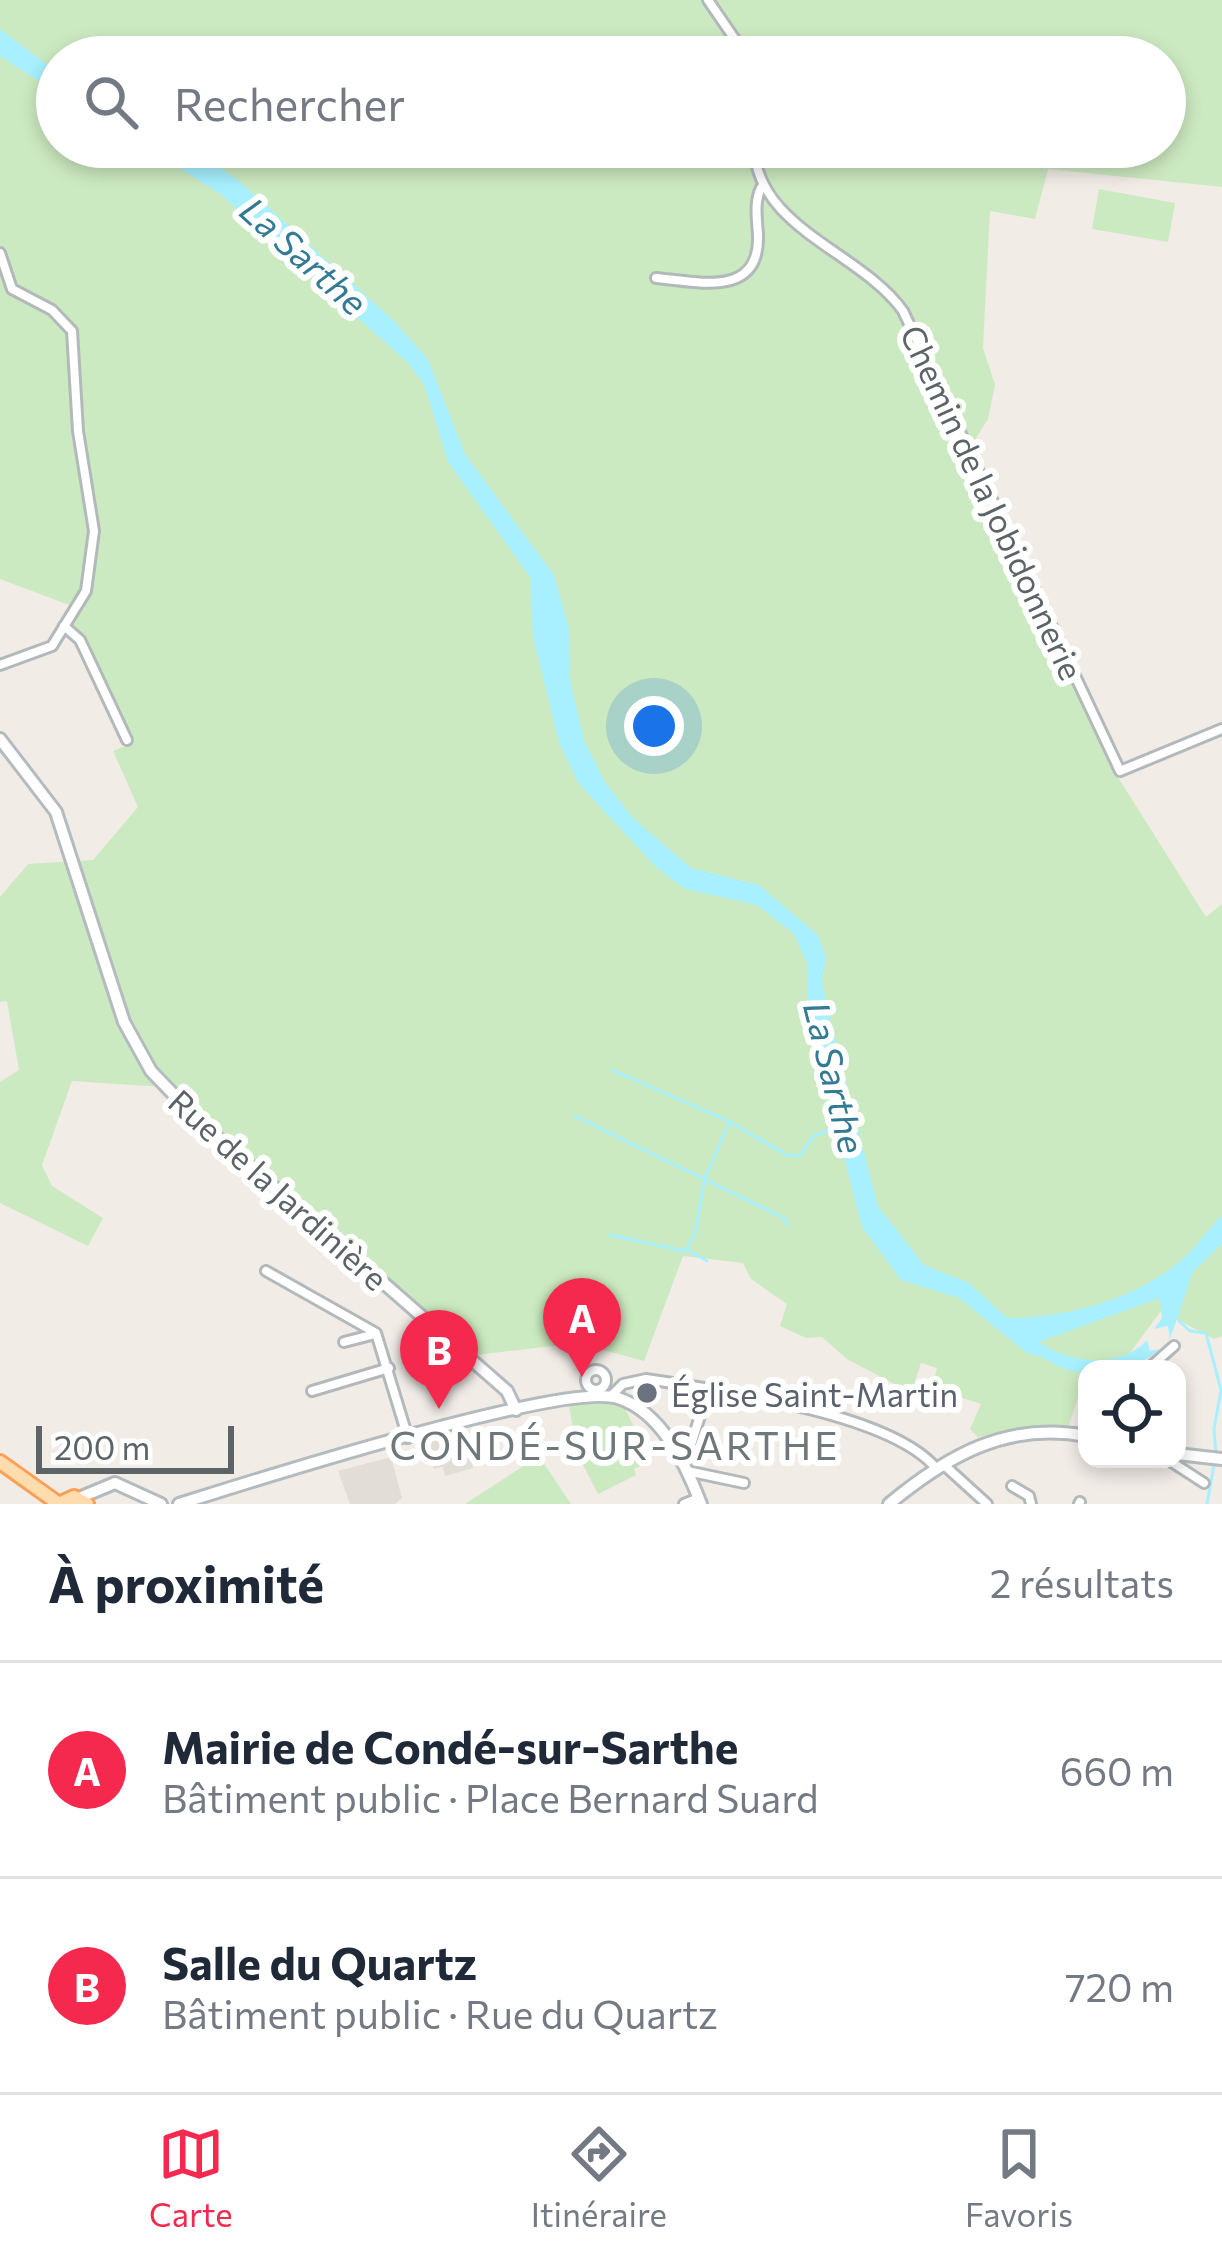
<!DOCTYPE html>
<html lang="fr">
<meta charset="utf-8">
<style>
:root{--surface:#fff;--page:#f6f6f7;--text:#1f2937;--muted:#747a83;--line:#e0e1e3;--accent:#f5284e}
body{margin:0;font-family:Commissioner,sans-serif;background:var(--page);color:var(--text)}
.controls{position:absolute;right:36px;bottom:36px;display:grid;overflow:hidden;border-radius:24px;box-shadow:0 6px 18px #0003}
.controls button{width:108px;height:108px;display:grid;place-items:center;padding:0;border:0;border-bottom:3px solid var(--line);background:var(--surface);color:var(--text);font:60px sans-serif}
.scale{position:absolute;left:36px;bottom:30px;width:198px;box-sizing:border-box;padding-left:12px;border:6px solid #5d6467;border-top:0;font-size:33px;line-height:42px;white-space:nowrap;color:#5d6467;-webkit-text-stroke:9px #fff;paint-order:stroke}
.you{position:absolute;left:654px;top:726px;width:42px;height:42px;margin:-30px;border:9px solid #fff;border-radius:50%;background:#1a73e8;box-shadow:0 0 0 18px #1a73e833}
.badge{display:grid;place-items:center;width:78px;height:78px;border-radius:50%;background:var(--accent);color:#fff;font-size:39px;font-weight:700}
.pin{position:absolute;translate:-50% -99px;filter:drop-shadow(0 3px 6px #0008)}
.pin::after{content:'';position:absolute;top:63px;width:42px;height:36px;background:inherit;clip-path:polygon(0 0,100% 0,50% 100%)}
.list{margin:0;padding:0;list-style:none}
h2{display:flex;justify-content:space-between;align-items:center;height:156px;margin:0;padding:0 48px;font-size:51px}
h2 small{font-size:39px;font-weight:400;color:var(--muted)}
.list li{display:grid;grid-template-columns:78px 1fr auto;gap:36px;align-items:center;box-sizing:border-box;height:216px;padding:0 48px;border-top:3px solid var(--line)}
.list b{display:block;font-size:45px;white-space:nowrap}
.list p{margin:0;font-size:39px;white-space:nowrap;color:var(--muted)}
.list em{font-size:39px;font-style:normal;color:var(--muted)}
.icon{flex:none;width:66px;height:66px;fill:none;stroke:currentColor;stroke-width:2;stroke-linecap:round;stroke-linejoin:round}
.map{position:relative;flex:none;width:1222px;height:1504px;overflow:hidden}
.search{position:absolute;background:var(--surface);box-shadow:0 6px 18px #0003;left:36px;right:36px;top:36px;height:132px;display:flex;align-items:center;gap:30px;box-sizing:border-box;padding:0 42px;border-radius:66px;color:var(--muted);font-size:45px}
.sheet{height:588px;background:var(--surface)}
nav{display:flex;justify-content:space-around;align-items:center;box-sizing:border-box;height:168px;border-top:3px solid var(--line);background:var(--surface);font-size:33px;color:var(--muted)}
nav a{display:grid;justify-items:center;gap:6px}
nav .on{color:var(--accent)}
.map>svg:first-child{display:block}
.education{fill:#e3ddd7}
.green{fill:#cceac1;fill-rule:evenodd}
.water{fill:#a8f0ff}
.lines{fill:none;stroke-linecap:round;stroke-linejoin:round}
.stream{stroke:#a8f0ff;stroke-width:3}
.street-casing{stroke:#b3b9bb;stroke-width:14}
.secondary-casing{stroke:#b4bbbe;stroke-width:16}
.primary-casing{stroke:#fba055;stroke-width:18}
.street{stroke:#fff;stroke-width:8}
.secondary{stroke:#fff;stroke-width:10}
.primary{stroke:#ffdcad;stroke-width:12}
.worship-dot{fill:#6b7280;stroke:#fff;stroke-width:4.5}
.labels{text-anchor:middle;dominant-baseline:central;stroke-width:12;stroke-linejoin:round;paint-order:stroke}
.street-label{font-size:33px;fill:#5d6467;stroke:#fff}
.worship-label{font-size:33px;fill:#5b616d;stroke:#fff;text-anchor:start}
.water-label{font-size:36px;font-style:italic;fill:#337b94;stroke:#fff}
.quarter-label{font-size:39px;letter-spacing:3px;fill:#6e7779;stroke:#fff}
</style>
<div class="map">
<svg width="1222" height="1504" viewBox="0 0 1222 1504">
<rect width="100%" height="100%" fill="#f1ece6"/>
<!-- education -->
<g class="education">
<polygon points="463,1429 473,1468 445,1476 443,1467 434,1469 425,1439"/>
<polygon points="391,1457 402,1498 395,1504 350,1504 338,1471"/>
</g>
<!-- green -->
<g class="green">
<path d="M0,0H1222V187L1048,169L1035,219L990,211L983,348L995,385L988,419L966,454L1114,771L1206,917L1222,904V1336L1214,1339L1161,1311L1118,1369H1087L1068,1428L1027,1427L978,1437L970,1429L981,1404L932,1388L937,1368L921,1363L911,1393L847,1359L822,1337L806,1338L780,1326L787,1304L751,1279L743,1263L683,1256L644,1361L578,1343L466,1356L296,1214L163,1087L72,1081L42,1165L52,1186L103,1218L88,1246L0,1203V1082L19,1070L7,1001L0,1002V897L28,864L93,860L138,807L113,751L133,743L85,637L70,627L77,608L0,579ZM57,57H1165V147H57Z"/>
<polygon points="1099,189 1175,203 1168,242 1092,229"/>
<polygon points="605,1400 623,1404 650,1461 634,1469 636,1475 598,1494 577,1453 569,1405"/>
<polygon points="539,1456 571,1504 465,1504"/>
</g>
<!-- water -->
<g class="water">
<polygon points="0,29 57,72 57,93 0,56"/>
<path d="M145,147H191L239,181L393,320L428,359L465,454L554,575L569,628L570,680L584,740L605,782L633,818L691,868L759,885L818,935L826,958L822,981L831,1024L878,1206L924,1265L969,1283L1007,1318C1067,1318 1138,1299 1184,1258C1197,1245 1209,1229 1222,1215V1244L1193,1272L1170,1339L1168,1326L1154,1329L1162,1318L1160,1298L1039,1342C1069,1364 1121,1369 1147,1340L1150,1351L1159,1349C1140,1370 1094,1376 1072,1371C1054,1367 1045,1355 1028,1354L959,1298L901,1280L862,1227L808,1017V965L794,934L757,905L685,889L656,867L579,784L559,743L533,636L530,577L448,462L424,384L408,363L219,193Z"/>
</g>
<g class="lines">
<!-- stream -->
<g class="stream">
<polyline points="612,1070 726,1120 789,1156 800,1155 814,1136 841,1125"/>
<polyline points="575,1116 784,1218 788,1225"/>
<polyline points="610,1235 685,1251 695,1234 705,1178 729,1123"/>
<polyline points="688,1250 707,1261"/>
<polyline points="1179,1321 1190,1331 1206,1333 1221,1390 1214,1429 1216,1455"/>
<polyline points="1207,1504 1214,1465"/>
</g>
<!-- street casing -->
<g class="street-casing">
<g id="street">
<polyline points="708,0 747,57"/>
<path d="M754,147C757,229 860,251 903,311L1120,771L1222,729"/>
<polyline points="0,253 12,289 52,310 72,331 78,431 94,531 86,591 52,646 0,665"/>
<path d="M656,278C699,282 760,298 758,235C757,219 754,202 761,188"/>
<polyline points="64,626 80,640 127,740"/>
<polyline points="266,1271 376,1333 408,1438"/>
<polyline points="344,1342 375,1334"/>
<polyline points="1148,1369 1174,1346"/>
<circle cx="596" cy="1380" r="10"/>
<polyline points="312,1391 389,1368"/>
<path d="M611,1396L623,1384L646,1379C717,1390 887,1412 935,1467"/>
<polyline points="1167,1459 1204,1483"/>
<polyline points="685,1464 708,1390"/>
<polyline points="943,1464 987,1504"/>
<polyline points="687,1471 744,1483"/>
<polyline points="1012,1486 1029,1496 1031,1504"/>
<polyline points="684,1504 699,1498"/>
<polyline points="1079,1504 1080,1502"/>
</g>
</g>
<!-- secondary casing -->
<g class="secondary-casing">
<g id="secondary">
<polyline points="0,739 56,812 124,1022 151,1071 202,1124 507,1391 516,1410"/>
<polyline points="1177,1454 1222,1459"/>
<polyline points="79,1498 115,1483 161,1504"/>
<path d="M179,1504C249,1482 565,1381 618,1398C662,1412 686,1465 701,1504"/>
<path d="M889,1504C948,1455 1008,1421 1087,1436"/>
</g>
</g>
<!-- primary casing -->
<g class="primary-casing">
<polyline id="primary" points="0,1462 59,1504 74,1497 87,1504"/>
</g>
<!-- street -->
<use href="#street" class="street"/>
<!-- secondary -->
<use href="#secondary" class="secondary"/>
<!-- primary -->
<use href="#primary" class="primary"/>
</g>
<!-- markers -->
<circle class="worship-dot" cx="647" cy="1393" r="12"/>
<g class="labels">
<!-- street labels -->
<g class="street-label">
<text transform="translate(993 502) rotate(65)">Chemin de la Jobidonnerie</text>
<text transform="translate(279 1189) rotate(42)">Rue de la Jardinière</text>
</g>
<!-- worship labels -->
<g class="worship-label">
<text x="671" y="1393">Église Saint-Martin</text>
</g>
<!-- water labels -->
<g class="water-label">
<text transform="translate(305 255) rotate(42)">La Sarthe</text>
<text transform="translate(836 1077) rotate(76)">La Sarthe</text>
</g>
<!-- quarter labels -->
<g class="quarter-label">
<text x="615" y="1444">CONDÉ-SUR-SARTHE</text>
</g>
</g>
</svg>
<div class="controls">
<button><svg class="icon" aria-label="locate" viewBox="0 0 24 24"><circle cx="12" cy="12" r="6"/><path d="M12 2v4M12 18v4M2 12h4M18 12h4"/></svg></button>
</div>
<div class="scale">200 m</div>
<div class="you"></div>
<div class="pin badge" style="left:582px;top:1377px">A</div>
<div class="pin badge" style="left:439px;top:1409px">B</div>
<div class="search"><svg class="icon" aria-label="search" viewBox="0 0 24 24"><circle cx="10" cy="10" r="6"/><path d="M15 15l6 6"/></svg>Rechercher</div>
</div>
<section class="sheet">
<h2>À proximité<small>2 résultats</small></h2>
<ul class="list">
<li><span class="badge">A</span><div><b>Mairie de Condé-sur-Sarthe</b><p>Bâtiment public · Place Bernard Suard</p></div><em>660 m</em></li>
<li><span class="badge">B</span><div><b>Salle du Quartz</b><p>Bâtiment public · Rue du Quartz</p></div><em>720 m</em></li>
</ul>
</section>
<nav>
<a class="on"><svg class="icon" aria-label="map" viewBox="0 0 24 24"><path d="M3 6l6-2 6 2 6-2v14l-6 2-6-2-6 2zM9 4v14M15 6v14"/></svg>Carte</a>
<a><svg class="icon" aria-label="directions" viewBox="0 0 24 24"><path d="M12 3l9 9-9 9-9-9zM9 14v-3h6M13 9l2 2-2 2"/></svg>Itinéraire</a>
<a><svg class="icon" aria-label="saved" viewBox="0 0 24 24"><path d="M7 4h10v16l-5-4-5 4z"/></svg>Favoris</a>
</nav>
